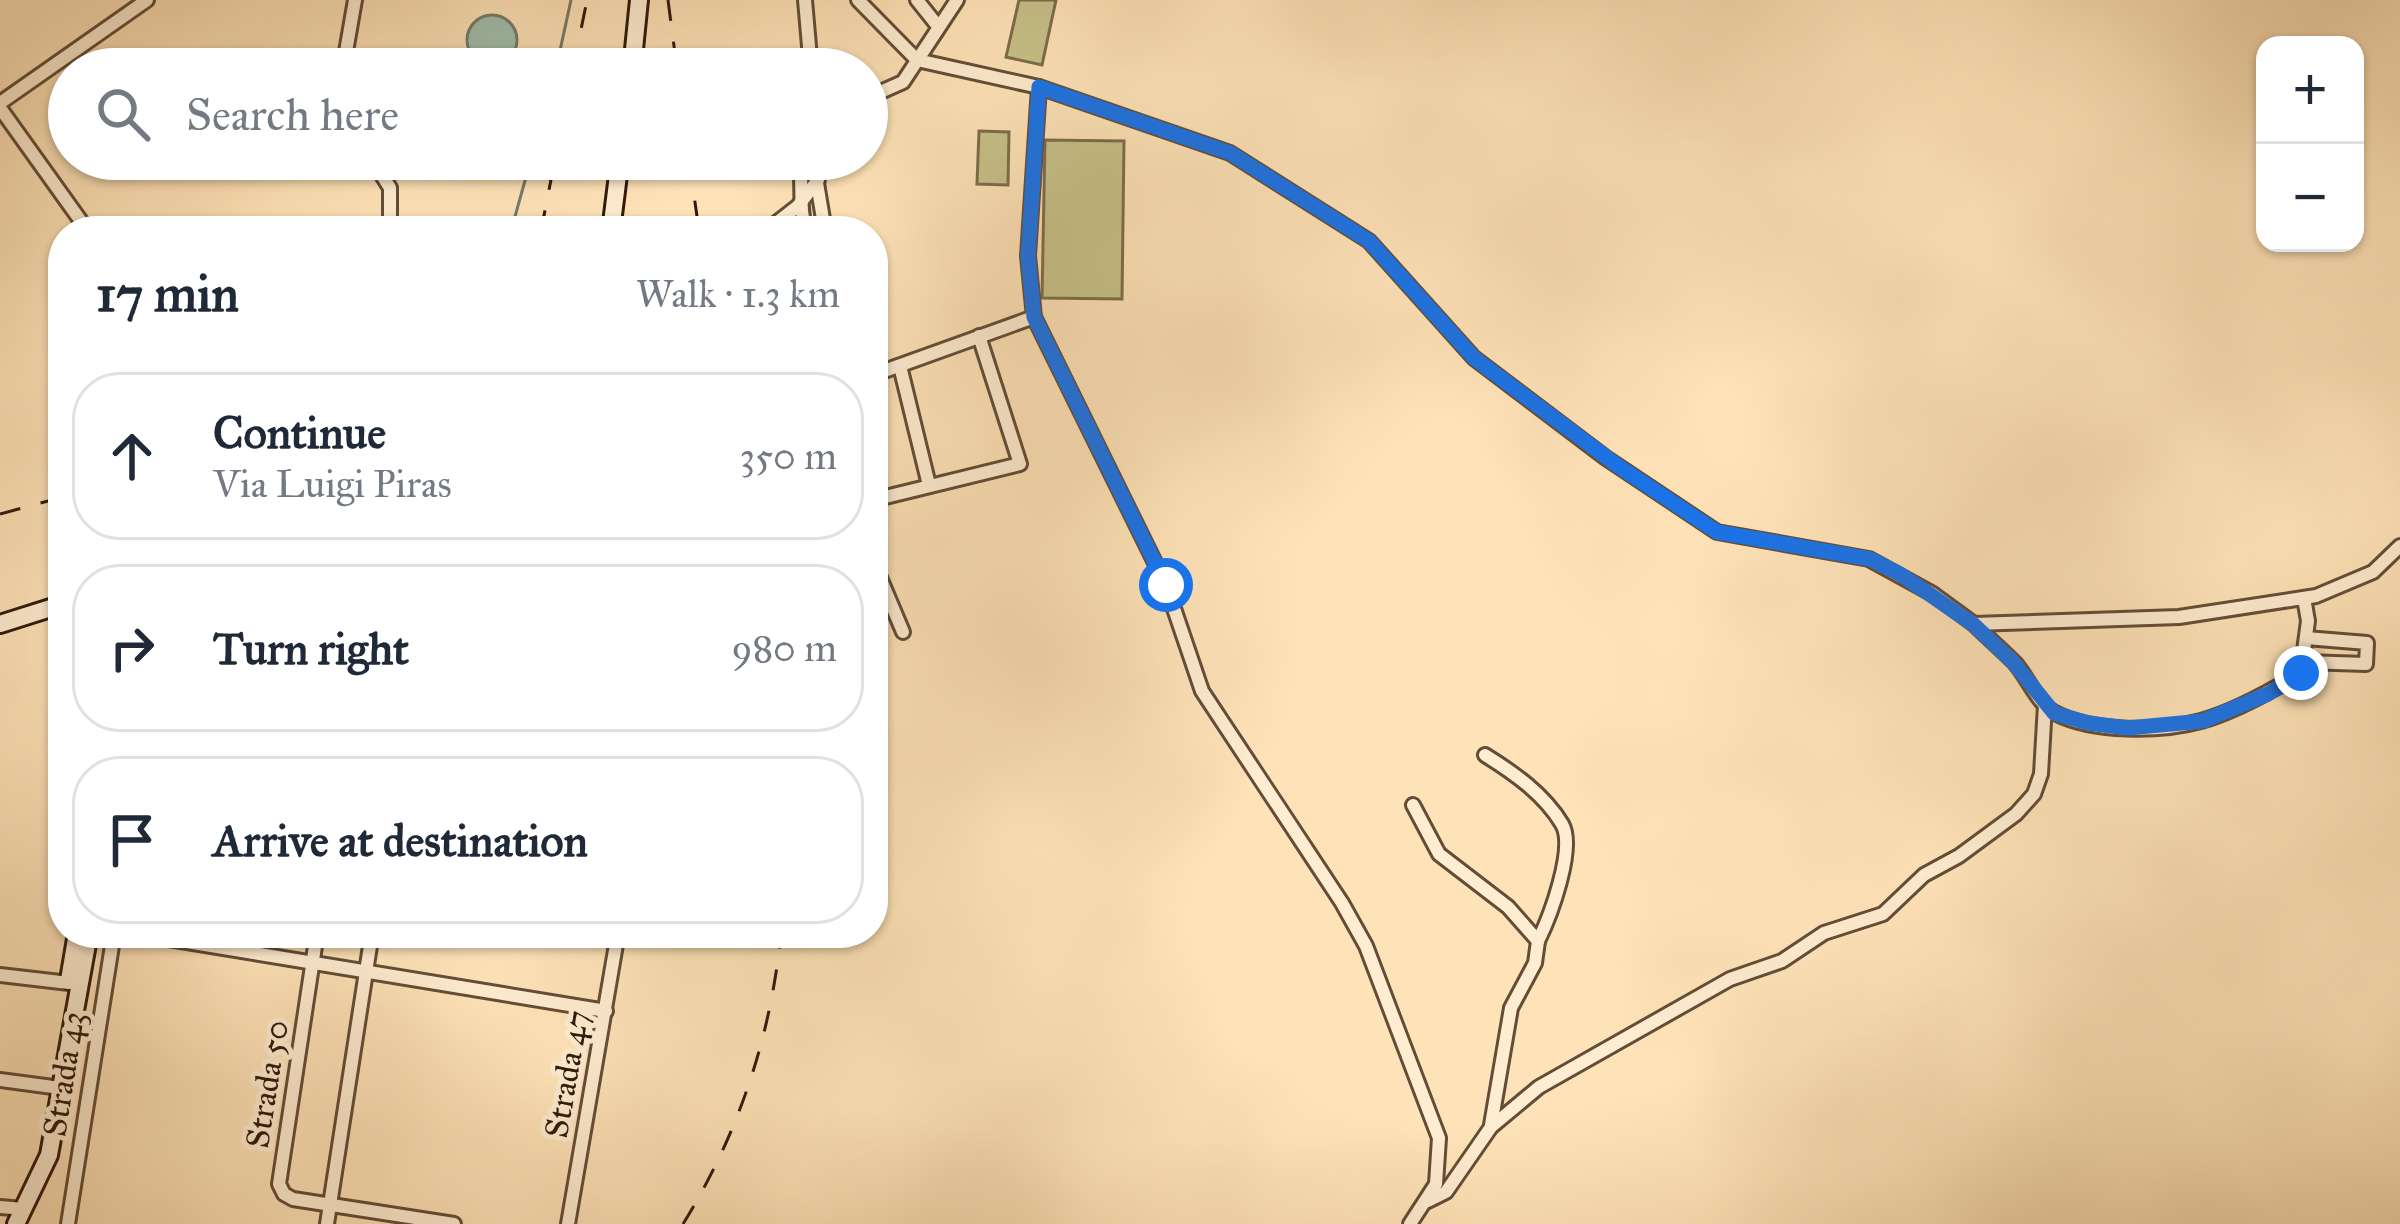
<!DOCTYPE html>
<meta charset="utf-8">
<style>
:root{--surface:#fff;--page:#f6f6f7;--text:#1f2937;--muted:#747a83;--line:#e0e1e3}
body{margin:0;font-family:"IM FELL Great Primer",serif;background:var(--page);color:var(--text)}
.controls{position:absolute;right:36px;top:36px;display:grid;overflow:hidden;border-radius:24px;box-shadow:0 3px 9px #0004}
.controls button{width:108px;height:108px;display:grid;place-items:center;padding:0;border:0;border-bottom:3px solid var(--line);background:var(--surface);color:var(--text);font:60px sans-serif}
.stop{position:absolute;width:36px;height:36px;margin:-27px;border:9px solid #1a73e8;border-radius:50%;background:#fff}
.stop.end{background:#1a73e8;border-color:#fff;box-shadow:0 3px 12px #0008}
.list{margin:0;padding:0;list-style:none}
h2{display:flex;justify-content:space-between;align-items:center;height:156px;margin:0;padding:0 48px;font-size:51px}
h2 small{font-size:39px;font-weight:400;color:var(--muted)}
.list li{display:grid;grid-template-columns:78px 1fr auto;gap:36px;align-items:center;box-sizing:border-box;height:168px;margin:0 24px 24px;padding:0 24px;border:3px solid var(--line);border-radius:48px}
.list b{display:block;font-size:45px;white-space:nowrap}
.list p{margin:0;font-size:39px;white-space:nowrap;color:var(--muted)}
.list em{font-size:39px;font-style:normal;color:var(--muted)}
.icon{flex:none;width:66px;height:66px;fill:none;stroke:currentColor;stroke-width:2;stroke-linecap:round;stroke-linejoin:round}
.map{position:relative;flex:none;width:2400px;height:1224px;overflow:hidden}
.search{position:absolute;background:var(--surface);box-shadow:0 3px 9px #0004;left:48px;top:48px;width:840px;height:132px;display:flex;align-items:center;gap:30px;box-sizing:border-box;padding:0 42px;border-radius:66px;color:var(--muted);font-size:45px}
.panel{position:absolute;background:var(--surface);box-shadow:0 3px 9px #0004;left:48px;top:216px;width:840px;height:732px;border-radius:48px}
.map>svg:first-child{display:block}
.green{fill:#c7c18a;stroke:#7c6d4a;stroke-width:3}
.water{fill:#a0beae;stroke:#737c6c;stroke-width:3}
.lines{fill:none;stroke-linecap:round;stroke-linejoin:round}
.stream{stroke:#737c6c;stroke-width:3}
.street-casing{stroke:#644c36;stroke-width:18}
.secondary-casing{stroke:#30190a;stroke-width:22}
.street{stroke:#ffedd1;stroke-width:12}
.secondary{stroke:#ffedd1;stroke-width:16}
.rail{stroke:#30190a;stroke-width:3;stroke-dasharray:21 21;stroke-linecap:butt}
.route{stroke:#1a73e8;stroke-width:15}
.labels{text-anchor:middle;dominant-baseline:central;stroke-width:10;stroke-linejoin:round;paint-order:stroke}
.street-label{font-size:33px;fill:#30190a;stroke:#ffedd1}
</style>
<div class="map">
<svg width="2400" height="1224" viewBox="0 0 2400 1224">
<rect width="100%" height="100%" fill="#ffe3b8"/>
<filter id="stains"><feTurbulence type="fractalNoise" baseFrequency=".00167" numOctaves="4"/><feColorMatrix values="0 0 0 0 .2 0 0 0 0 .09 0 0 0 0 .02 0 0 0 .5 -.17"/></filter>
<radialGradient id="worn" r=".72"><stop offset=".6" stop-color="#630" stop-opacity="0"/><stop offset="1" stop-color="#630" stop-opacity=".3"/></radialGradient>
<!-- green -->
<g class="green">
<polygon points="1019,0 1056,0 1042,65 1006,57"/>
<polygon points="979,131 1009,132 1008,185 977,184"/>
<polygon points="1045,140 1124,141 1122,299 1042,298"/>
</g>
<!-- water -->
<circle class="water" cx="492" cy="40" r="25"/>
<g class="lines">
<!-- stream -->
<g class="stream">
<polyline points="556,69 571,0"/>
<polyline points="511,231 531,159"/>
</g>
<!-- street casing -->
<g class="street-casing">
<g id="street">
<polyline points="805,0 811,69"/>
<polyline points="858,0 917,60 1039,87 1230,153 1369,241 1474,358 1606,458 1717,532 1869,559 1933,594 1974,624 2179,617 2316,596 2373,572 2400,546"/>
<polyline points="917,0 937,25"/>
<polyline points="343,69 355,0"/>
<polyline points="1039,87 1028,256 1034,317 1166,585 1202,691 1342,903 1366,946 1439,1138 1436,1184 1410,1224"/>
<polyline points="867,98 903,82 957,0"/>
<polyline points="0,103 147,0"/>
<polyline points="0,108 88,231"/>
<polyline points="372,159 390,188 390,231"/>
<path d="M799,159C804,185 798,206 806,231"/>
<polyline points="813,159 825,231"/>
<polyline points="766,231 798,206 818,180"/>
<polyline points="900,366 929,485"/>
<polyline points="873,375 1034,317"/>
<polyline points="873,500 1020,464 979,336"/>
<polyline points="873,561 903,632"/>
<path d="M1975,625C1988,638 2002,650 2015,663C2028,678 2038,704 2055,713C2094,733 2160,732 2201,721C2233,712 2273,690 2301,673L2308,621L2304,598"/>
<polyline points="2304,662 2366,664 2367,643 2306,638"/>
<path d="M1485,755C1514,773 1544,794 1562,824C1576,848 1550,917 1538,941"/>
<polyline points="1413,805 1439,854 1508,907 1538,941 1535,963 1511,1008 1491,1125"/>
<polyline points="132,933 606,1011"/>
<polyline points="317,933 279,1184 284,1194 293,1199 454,1224"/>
<polyline points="0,975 69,983"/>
<polyline points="0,1080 53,1087"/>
<polyline points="1428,1201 1446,1192 1491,1127 1539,1087 1730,979 1782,961 1824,933 1883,914 1924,875 1959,856 2016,814 2034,794 2041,774 2045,705"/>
<polyline points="0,1207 23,1209"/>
<polyline points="68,1224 114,933"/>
<polyline points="327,1224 372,933"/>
<polyline points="568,1224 618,933"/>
</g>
</g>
<!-- secondary casing -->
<g class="secondary-casing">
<g id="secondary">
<polyline points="632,69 639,0"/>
<polyline points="611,231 620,159"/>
<polyline points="0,624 63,604"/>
<polyline points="69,980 77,933"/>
<polyline points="16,1224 49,1155 89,933"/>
</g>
</g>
<!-- street -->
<use href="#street" class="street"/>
<!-- secondary -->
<use href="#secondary" class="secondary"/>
<!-- rail -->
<g class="rail">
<polyline points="668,0 677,69"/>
<polyline points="573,69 587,0"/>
<polyline points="689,159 699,231"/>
<polyline points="541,231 555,159"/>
<polyline points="0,514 63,497"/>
<path d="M683,1224C738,1135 771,1037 781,933"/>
</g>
</g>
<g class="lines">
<!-- route -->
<polyline class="route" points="1166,585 1034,317 1028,256 1039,87 1230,153 1369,241 1474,358 1618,466 1717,532 1870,559 1900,574 1974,625 2013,662 2054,713 2088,723 2128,728 2203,721 2268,694 2301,673"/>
</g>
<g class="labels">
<!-- street labels -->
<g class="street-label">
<text transform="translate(64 1074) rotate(-81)">Strada 43</text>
<text transform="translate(567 1074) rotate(-80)">Strada 47</text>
<text transform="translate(267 1084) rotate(-81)">Strada 50</text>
</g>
</g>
<rect width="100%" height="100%" filter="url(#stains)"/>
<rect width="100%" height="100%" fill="url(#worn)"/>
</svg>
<div class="controls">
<button>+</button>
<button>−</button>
</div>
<div class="stop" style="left:1166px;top:585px"></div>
<div class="stop end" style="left:2301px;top:673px"></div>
<div class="search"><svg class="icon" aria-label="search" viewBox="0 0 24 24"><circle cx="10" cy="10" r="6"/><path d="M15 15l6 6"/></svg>Search here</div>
<section class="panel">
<h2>17 min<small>Walk · 1.3 km</small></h2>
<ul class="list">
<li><svg class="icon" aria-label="ahead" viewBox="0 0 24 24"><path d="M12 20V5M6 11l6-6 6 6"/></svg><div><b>Continue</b><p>Via Luigi Piras</p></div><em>350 m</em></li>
<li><svg class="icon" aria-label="right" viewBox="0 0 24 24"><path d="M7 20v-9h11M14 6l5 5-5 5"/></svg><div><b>Turn right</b></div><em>980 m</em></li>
<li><svg class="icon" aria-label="arrive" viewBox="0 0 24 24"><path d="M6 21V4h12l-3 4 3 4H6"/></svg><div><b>Arrive at destination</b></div></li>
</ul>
</section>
</div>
